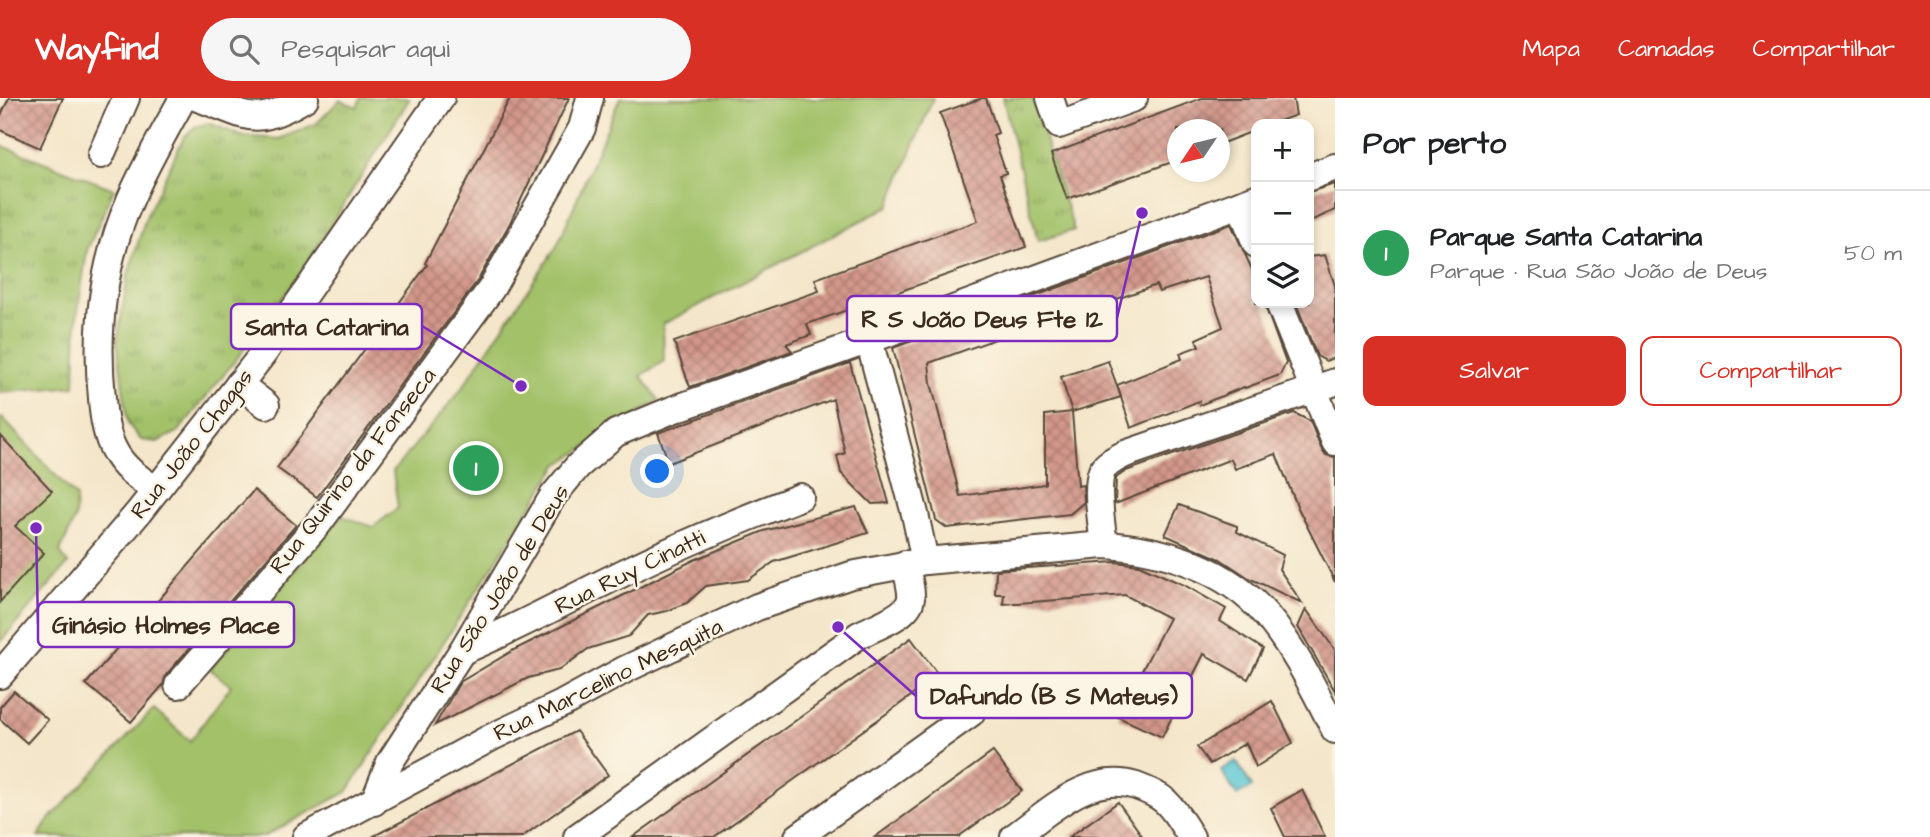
<!DOCTYPE html>
<html lang="pt">
<meta charset="utf-8">
<style>
:root{--surface:#fff;--page:#f6f6f6;--text:#202124;--muted:#757577;--line:#e0e0e0;--accent:#d93025}
body{margin:0;font-family:"Architects Daughter",sans-serif;background:var(--page);color:var(--text)}
.controls{position:absolute;right:21px;top:21px;display:grid;overflow:hidden;border-radius:14px;box-shadow:0 4px 10px #0003}
.controls button{width:63px;height:63px;display:grid;place-items:center;padding:0;border:0;border-bottom:2px solid var(--line);background:var(--surface);color:var(--text);font:35px sans-serif}
.compass{position:absolute;left:1167px;top:21px;width:63px;height:63px;border-radius:50%;background:var(--surface);box-shadow:0 4px 10px #0003;rotate:235deg}
.you{position:absolute;left:658px;top:374px;width:24px;height:24px;margin:-18px;border:5px solid #fff;border-radius:50%;background:#1a73e8;box-shadow:0 0 0 10px #1a73e833}
.badge{display:grid;place-items:center;width:46px;height:46px;border-radius:50%;background:var(--accent);color:#fff;font-size:23px;font-weight:700}
.pin{position:absolute;translate:-50% -50%;border:4px solid #fff;box-shadow:0 2px 7px #0006}
.list{margin:0;padding:0;list-style:none}
h2{display:flex;justify-content:space-between;align-items:center;height:91px;margin:0;padding:0 28px;font-size:30px}
h2 small{font-size:23px;font-weight:400;color:var(--muted)}
.list li{display:grid;grid-template-columns:46px 1fr auto;gap:21px;align-items:center;box-sizing:border-box;height:126px;padding:0 28px;border-top:2px solid var(--line)}
.list b{display:block;font-size:26px;white-space:nowrap}
.list p{margin:0;font-size:23px;white-space:nowrap;color:var(--muted)}
.list em{font-size:23px;font-style:normal;color:var(--muted)}
.actions{display:flex;gap:14px;padding:21px 28px}
.actions a{flex:1;padding:16px 0;border:2px solid var(--accent);border-radius:14px;text-align:center;font-size:24px;color:var(--accent)}
.actions .main{background:var(--accent);color:#fff}
.icon{flex:none;width:38px;height:38px;fill:none;stroke:currentColor;stroke-width:2;stroke-linecap:round;stroke-linejoin:round}
.map{position:relative;flex:none;width:1335px;height:739px;overflow:hidden}
header{display:flex;align-items:center;gap:42px;box-sizing:border-box;height:98px;padding:0 35px;background:var(--accent);color:#fff}
header strong{font-size:33px}
nav{display:flex;gap:38px;margin-inline-start:auto;font-size:24px}
.search{width:490px;height:63px;background:var(--page);display:flex;align-items:center;gap:18px;box-sizing:border-box;padding:0 24px;border-radius:38px;color:var(--muted);font-size:26px}
main{display:flex}
aside{flex:1;background:var(--surface)}
.map>svg:first-child{display:block}
.grass{fill:url(#grass-tufts);stroke:#6e7644;stroke-width:2}
.park{fill:#a2c169;stroke:#6e7644;stroke-width:2}
.water{fill:url(#water-ripples);stroke:#4c7979;stroke-width:2}
.building{fill:url(#building-cross-hatch)}
.lines{fill:none;stroke-linecap:round;stroke-linejoin:round}
.minor-casing{stroke:#574638;stroke-width:30}
.minor{stroke:#fff;stroke-width:26}
.labels{text-anchor:middle;dominant-baseline:central;stroke-width:5;stroke-linejoin:round;paint-order:stroke}
.street-label{font-size:23px;fill:#3b2a1e;stroke:#fcf5e5}
.leader{fill:none;stroke:#7b2cbf;stroke-width:2.5}
.callout-dot{fill:#7b2cbf;stroke:#fcf5e5;stroke-width:2.5}
.callout{fill:#fcf5e5;stroke:#7b2cbf;stroke-width:2.5}
.callout-label{font-size:24px;text-anchor:middle;font-weight:bold;fill:#3b2a1e}
</style>
<header>
<strong>Wayfind</strong>
<div class="search"><svg class="icon" aria-label="search" viewBox="0 0 24 24"><circle cx="10" cy="10" r="6"/><path d="M15 15l6 6"/></svg>Pesquisar aqui</div>
<nav><a>Mapa</a><a>Camadas</a><a>Compartilhar</a></nav>
</header>
<main>
<div class="map">
<svg width="1335" height="739" viewBox="0 0 1335 739">
<defs>
<pattern id="grass-tufts" width="24" height="20" patternUnits="userSpaceOnUse" patternTransform="scale(1.75)"><rect width="24" height="20" fill="#a2c169"/><path d="M3 7l-1-3M5 7V3M7 7l1-3M15 17l-1-3M17 17v-4M19 17l1-3" fill="none" stroke="#859d56"/></pattern>
<pattern id="water-ripples" width="26" height="14" patternUnits="userSpaceOnUse" patternTransform="scale(1.75)"><rect width="26" height="14" fill="#5cc8d4"/><path d="M2 4q2-2 4 0t4 0M15 11q2-2 4 0t4 0" fill="none" stroke="#4da3ab"/></pattern>
<pattern id="building-cross-hatch" width="8" height="8" patternUnits="userSpaceOnUse" patternTransform="scale(1.75)"><rect width="8" height="8" fill="#d3978b"/><path d="M0 0l8 8M0 8l8-8" fill="none" stroke="#ac7b71"/></pattern>
</defs>
<rect width="100%" height="100%" fill="#fcf5e5"/>
<filter id="ink" filterUnits="userSpaceOnUse"><feTurbulence type="fractalNoise" baseFrequency=".0143" numOctaves="2"/><feDisplacementMap in="SourceGraphic" scale="14" xChannelSelector="R" yChannelSelector="G"/><feConvolveMatrix kernelMatrix="1 2 1 2 8 2 1 2 1" color-interpolation-filters="sRGB"/></filter>
<filter id="wash" filterUnits="userSpaceOnUse"><feTurbulence type="fractalNoise" baseFrequency=".00686" numOctaves="4" result="noise"/><feDisplacementMap in="SourceGraphic" scale="28" xChannelSelector="R" yChannelSelector="G"/><feGaussianBlur stdDeviation="1.57" result="paint"/><feColorMatrix in="noise" values="0 0 0 0 0 0 0 0 0 0 0 0 0 0 0 0 0 1.4 0 .05"/><feComposite in="paint" operator="in"/></filter>
<g filter="url(#wash)">
<rect width="100%" height="100%" fill="#f4e6ca"/>
<!-- grass -->
<g class="grass">
<polygon points="361,0 410,0 301,175 242,254 178,334 157,344 141,342 128,326 117,244 128,177 146,119 184,39 195,29 209,25 241,38 279,41 316,26 340,2 357,9"/>
<polygon points="1003,0 1032,0 1074,132 1038,143"/>
<polygon points="0,47 114,91 87,152 77,219 75,288 0,295"/>
</g>
<!-- park -->
<g class="park">
<polygon points="620,0 933,0 889,108 663,226 664,263 641,278 659,302 558,367 347,694 263,739 38,739 48,723 154,611 190,643 231,588 210,571 342,418 373,429 398,410 393,373 458,296 557,148"/>
<polygon points="2,320 76,399 75,420 60,454 68,466 0,544 0,321"/>
</g>
<!-- water -->
<polygon class="water" points="1236,663 1252,689 1237,698 1221,672"/>
<g id="blocks">
<!-- building -->
<g class="building">
<polygon points="9,0 63,0 40,50 0,32 0,19"/>
<polygon points="510,0 569,0 510,125 478,182 317,399 277,370 427,167 425,165"/>
<polygon points="982,0 986,0 998,35 993,37 1006,75 1000,77 1026,149 807,226 811,237 786,246 792,253 690,289 674,244 819,193 815,181 978,123 940,15"/>
<polygon points="1202,0 1293,0 1296,17 1271,26 1256,26 1256,32 1220,46 1220,32 1178,32 1178,62 1067,101 1051,56"/>
<polygon points="1335,86 1335,112 1309,124 1309,94"/>
<polygon points="1231,126 1256,180 1256,205 1264,205 1286,265 1280,277 1245,290 1244,289 1200,307 1199,303 1131,330 1117,287 1182,261 1180,255 1199,248 1196,241 1223,229 1206,179 1159,194 1156,187 1100,207 1097,201 1040,225 929,265 931,285 960,398 1045,386 1045,317 1072,314 1078,388 1083,387 1084,404 1070,416 947,430 936,422 893,250"/>
<polygon points="1325,157 1335,188 1335,259 1326,263 1317,258 1296,205 1309,205 1309,159"/>
<polygon points="1108,263 1121,299 1072,314 1061,279"/>
<polygon points="850,265 889,405 872,406 841,375 837,358 845,355 833,301 669,365 658,335"/>
<polygon points="1294,315 1310,323 1321,350 1326,357 1335,359 1335,484 1298,410 1276,356 1235,371 1231,361 1115,406 1116,380 1126,373"/>
<polygon points="0,337 52,393 15,428 44,455 0,504"/>
<polygon points="254,392 296,427 166,577 163,587 131,624 86,586"/>
<polygon points="1179,407 1237,428 1237,434 1283,457 1279,471 1302,505 1249,480 1220,461 1165,437"/>
<polygon points="856,409 868,435 774,464 748,482 706,488 687,505 667,513 648,517 629,538 588,551 559,572 528,580 435,627 460,584 514,552 694,462 764,433"/>
<polygon points="1116,464 1139,467 1184,487 1226,511 1220,523 1263,551 1248,581 1204,556 1162,639 1118,619 1169,520 1125,497 1003,506 1004,496 995,496 996,472"/>
<polygon points="1306,511 1335,552 1335,593 1298,529"/>
<polygon points="911,540 939,578 714,739 633,739"/>
<polygon points="14,593 48,622 27,645 0,621 0,609"/>
<polygon points="1272,603 1293,645 1256,669 1246,645 1210,666 1197,649"/>
<polygon points="576,633 608,677 522,739 372,739"/>
<polygon points="993,654 1022,693 958,739 875,739"/>
<polygon points="1302,692 1325,739 1285,739 1271,710"/>
<polygon points="1118,704 1143,739 1069,739"/>
</g>
</g>
</g>
<g filter="url(#ink)">
<use href="#blocks" fill-opacity="0" stroke="#574638" stroke-width="2"/>
<g class="lines">
<!-- minor casing -->
<g class="minor-casing">
<g id="minor">
<path d="M198,0C250,18 253,31 305,0"/>
<polyline points="1050,0 1059,27 1134,0"/>
<polyline points="101,57 126,0"/>
<polyline points="1309,79 1335,69"/>
<polyline points="1240,106 1256,146"/>
<polyline points="1279,205 1335,344"/>
<polyline points="869,242 915,416 925,463"/>
<polyline points="239,286 266,307"/>
<path d="M156,392C140,381 123,370 114,352C106,337 103,317 102,300C95,232 103,163 131,100C146,66 165,33 183,0"/>
<path d="M1104,447C1102,429 1095,389 1102,373C1106,365 1117,360 1125,356L1335,284"/>
<path d="M462,553C516,531 565,503 617,478C677,448 738,423 800,399"/>
<polyline points="0,577 138,415 263,256 441,0"/>
<polyline points="178,587 318,426 491,191 582,30 590,0"/>
<polyline points="374,704 390,664 462,553 553,398 578,368 616,335 672,312 869,242 1256,100"/>
<path d="M306,739L492,639L562,606L626,571L757,509L851,477L925,463L1104,447C1163,450 1227,471 1266,517C1295,551 1315,593 1335,632"/>
<path d="M577,739L859,537C874,529 909,518 911,500C912,490 907,476 905,466"/>
<polyline points="798,739 971,615"/>
<path d="M1014,739C1049,714 1089,673 1136,688C1147,692 1157,696 1165,703C1176,713 1183,727 1191,739"/>
</g>
</g>
<!-- minor -->
<use href="#minor" class="minor"/>
</g>
</g>
<g class="labels">
<!-- street labels -->
<g class="street-label">
<text transform="translate(192 346) rotate(-52)">Rua João Chagas</text>
<text transform="translate(353 373) rotate(-52)">Rua Quirino da Fonseca</text>
<text transform="translate(630 474) rotate(-26)">Rua Ruy Cinatti</text>
<text transform="translate(500 491) rotate(-58)">Rua São João de Deus</text>
<text transform="translate(608 582) rotate(-26)">Rua Marcelino Mesquita</text>
</g>
</g>
<!-- callouts -->
<path class="leader" d="M1142 115L1117 220M521 288L422 228M36 430L38 526M838 529L916 598"/>
<g class="callout-dot">
<circle cx="1142" cy="115" r="7"/>
<circle cx="521" cy="288" r="7"/>
<circle cx="36" cy="430" r="7"/>
<circle cx="838" cy="529" r="7"/>
</g>
<g class="callout">
<rect x="847" y="198" width="270" height="45" rx="7"/>
<rect x="231" y="206" width="191" height="45" rx="7"/>
<rect x="38" y="504" width="256" height="45" rx="7"/>
<rect x="916" y="575" width="276" height="45" rx="7"/>
</g>
<g class="callout-label">
<text x="982" y="229">R S João Deus Fte 12</text>
<text x="327" y="237">Santa Catarina</text>
<text x="166" y="535">Ginásio Holmes Place</text>
<text x="1054" y="606">Dafundo (B S Mateus)</text>
</g>
</svg>
<div class="controls">
<button>+</button>
<button>−</button>
<button><svg class="icon" aria-label="layers" viewBox="0 0 24 24"><path d="M12 4l9 5-9 5-9-5zM3 14l9 5 9-5"/></svg></button>
</div>
<svg class="compass" viewBox="-18 -18 36 36"><path d="M0-13l5 13h-10z" fill="#e53935"/><path d="M0 13l5-13h-10z" fill="#757577"/></svg>
<div class="you"></div>
<div class="pin badge" style="left:476px;top:370px;background:#2e9e5b">1</div>
</div>
<aside>
<h2>Por perto<small></small></h2>
<ul class="list">
<li><span class="badge" style="background:#2e9e5b">1</span><div><b>Parque Santa Catarina</b><p>Parque · Rua São João de Deus</p></div><em>50 m</em></li>
</ul>
<div class="actions"><a class="main">Salvar</a><a>Compartilhar</a></div>
</aside>
</main>
